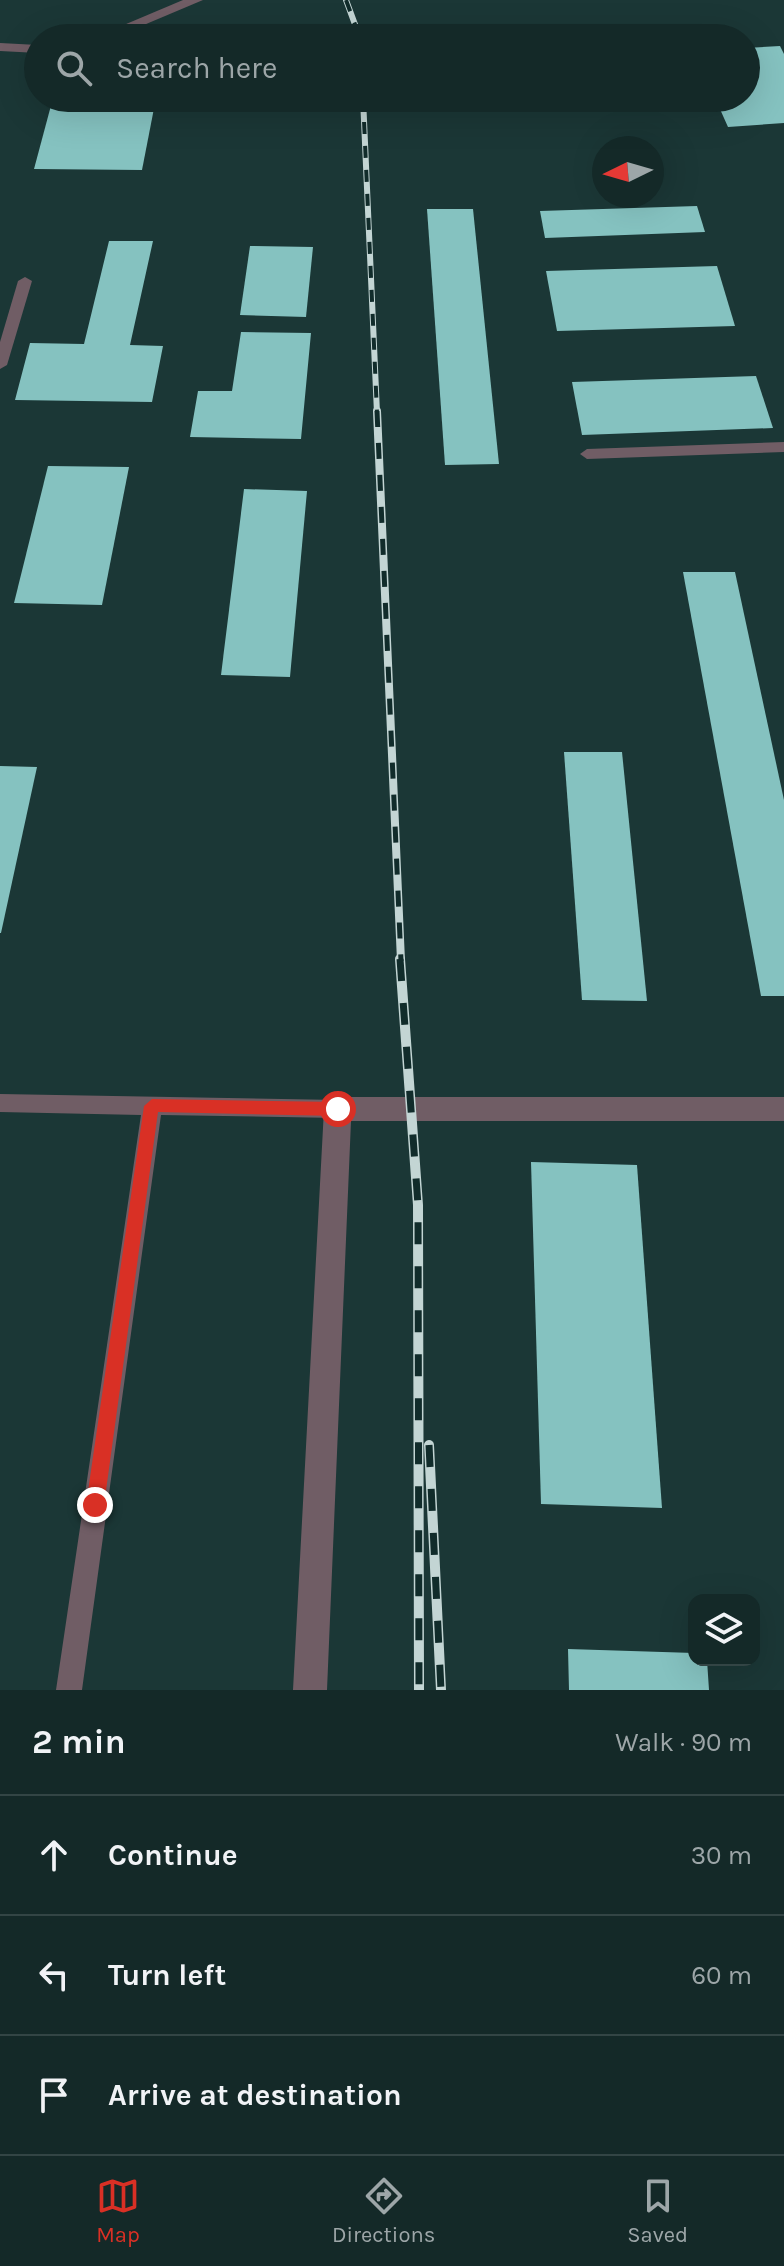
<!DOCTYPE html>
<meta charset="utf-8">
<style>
:root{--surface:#142928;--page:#1d3130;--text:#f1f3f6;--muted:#9da6a8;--line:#334545;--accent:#d93025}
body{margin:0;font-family:Karla,sans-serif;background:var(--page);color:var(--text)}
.controls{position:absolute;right:24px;bottom:24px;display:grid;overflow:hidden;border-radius:16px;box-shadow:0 8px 32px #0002}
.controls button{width:72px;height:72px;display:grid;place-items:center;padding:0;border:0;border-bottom:2px solid var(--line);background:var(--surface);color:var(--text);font:40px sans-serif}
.compass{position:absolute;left:592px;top:136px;width:72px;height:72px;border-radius:50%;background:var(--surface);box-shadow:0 8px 32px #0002;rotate:265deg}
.stop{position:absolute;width:24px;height:24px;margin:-18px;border:6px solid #d93025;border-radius:50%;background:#fff}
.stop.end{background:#d93025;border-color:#fff;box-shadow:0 2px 8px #0008}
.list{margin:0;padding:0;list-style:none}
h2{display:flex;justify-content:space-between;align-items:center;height:104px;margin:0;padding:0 32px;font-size:34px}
h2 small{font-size:26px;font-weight:400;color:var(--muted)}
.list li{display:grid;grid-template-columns:52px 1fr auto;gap:24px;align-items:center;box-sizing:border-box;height:120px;padding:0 32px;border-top:2px solid var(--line)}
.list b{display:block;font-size:30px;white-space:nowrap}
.list em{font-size:26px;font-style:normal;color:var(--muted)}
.icon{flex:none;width:44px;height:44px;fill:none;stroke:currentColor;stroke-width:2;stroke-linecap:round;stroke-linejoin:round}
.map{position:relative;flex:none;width:784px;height:1690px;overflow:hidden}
.search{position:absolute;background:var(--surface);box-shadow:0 8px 32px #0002;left:24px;right:24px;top:24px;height:88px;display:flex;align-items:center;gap:20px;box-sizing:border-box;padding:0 28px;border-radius:44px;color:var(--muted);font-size:30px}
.sheet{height:464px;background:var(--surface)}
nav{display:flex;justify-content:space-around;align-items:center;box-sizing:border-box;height:112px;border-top:2px solid var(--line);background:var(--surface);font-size:22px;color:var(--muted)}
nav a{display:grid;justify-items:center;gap:4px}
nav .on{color:var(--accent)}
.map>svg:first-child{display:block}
.building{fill:#85c2c0}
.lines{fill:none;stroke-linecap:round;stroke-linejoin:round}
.lane{fill:#705d65;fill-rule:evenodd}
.street{fill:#705d65;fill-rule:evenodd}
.rail-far2-casing{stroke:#c3d5d4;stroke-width:6}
.rail-far1-casing{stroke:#c3d5d4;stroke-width:8}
.rail-casing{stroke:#c3d5d4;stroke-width:10}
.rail-far2{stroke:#112c2b;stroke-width:4;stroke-dasharray:12;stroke-linecap:butt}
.rail-far1{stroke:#112c2b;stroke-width:5;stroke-dasharray:16;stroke-linecap:butt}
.rail{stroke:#112c2b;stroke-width:7;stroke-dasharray:22;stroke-linecap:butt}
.route{fill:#d93025}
</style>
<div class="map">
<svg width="784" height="1690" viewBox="0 0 784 1690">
<rect width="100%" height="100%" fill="#1b3736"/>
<!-- building -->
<g class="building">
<polygon points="780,46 784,54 784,123 728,127 715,98 746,98 746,48"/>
<polygon points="53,98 156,98 142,170 34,169"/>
<polygon points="697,206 705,232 545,238 540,211"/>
<polygon points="427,209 473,209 499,464 445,465"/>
<polygon points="109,241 153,241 130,345 163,346 152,402 15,400 30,343 84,344"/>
<polygon points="250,246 313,247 306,317 240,315"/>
<polygon points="717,266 735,326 557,331 546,271"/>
<polygon points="241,332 311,333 301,439 190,437 198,391 232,391"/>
<polygon points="756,376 773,428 582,435 572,382"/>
<polygon points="48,466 129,467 102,605 14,603"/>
<polygon points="244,489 307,491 290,677 221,675"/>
<polygon points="683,572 735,572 784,800 784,996 761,996"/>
<polygon points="564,752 622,752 647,1001 582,1000"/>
<polygon points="0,766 37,767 1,933 0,933"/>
<polygon points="531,1162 637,1165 662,1508 541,1504"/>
<polygon points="568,1649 694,1653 694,1660 707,1660 709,1690 569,1690"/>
</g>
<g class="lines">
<!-- lane -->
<g class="lane">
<polygon points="25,277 32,281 7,365 0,369 0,342 18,281"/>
<polygon points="784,442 784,452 587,459 580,454 587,449"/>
<polygon points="0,1094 338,1100 345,1102 348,1109 345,1116 338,1118 161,1115 82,1690 56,1690 141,1115 0,1112"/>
</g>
<!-- street -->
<g class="street">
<polygon points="183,0 203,0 113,38 93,38"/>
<polygon points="0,43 38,45 38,53 0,51"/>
<polygon points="338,1097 784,1097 784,1121 351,1121 327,1690 293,1690 324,1109 328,1100"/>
</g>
<!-- rail-far2 casing -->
<g class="rail-far2-casing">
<g id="rail-far2">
<polyline points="346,0 360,38"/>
<polyline points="363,98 377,413"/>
</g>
</g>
<!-- rail-far1 casing -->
<g class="rail-far1-casing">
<polyline id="rail-far1" points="377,411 401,961"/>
</g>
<!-- rail casing -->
<g class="rail-casing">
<g id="rail">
<polyline points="400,959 418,1205 419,1690"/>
<polyline points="429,1445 441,1690"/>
</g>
</g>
<!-- rail-far2 -->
<use href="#rail-far2" class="rail-far2"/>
<!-- rail-far1 -->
<use href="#rail-far1" class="rail-far1"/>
<!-- rail -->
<use href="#rail" class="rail"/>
</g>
<!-- route -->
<polygon class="route" points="152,1099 338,1102 346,1109 338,1116 158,1112 104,1505 95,1514 86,1505 144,1106"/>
</svg>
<div class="controls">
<button><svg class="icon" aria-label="layers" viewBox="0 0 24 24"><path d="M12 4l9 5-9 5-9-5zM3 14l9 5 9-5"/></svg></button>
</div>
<svg class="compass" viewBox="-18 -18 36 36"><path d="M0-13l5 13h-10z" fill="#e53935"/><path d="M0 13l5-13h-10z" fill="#9da6a8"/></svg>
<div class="stop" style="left:338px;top:1109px"></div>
<div class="stop end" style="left:95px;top:1505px"></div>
<div class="search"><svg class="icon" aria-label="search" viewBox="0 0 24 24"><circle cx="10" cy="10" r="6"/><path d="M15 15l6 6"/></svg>Search here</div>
</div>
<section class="sheet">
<h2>2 min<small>Walk · 90 m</small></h2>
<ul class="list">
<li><svg class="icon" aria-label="ahead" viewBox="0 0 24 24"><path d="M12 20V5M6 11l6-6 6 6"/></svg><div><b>Continue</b></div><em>30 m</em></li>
<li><svg class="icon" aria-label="left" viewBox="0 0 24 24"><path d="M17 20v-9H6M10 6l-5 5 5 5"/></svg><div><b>Turn left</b></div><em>60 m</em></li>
<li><svg class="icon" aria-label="arrive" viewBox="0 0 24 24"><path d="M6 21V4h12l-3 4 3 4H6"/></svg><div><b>Arrive at destination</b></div></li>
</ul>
</section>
<nav>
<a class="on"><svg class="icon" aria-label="map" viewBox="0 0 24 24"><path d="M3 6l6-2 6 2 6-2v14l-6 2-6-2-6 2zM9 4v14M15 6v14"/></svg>Map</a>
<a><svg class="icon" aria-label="directions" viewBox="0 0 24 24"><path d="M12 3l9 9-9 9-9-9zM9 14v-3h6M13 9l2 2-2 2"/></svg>Directions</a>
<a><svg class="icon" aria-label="saved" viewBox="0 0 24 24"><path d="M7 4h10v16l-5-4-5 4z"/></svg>Saved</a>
</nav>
